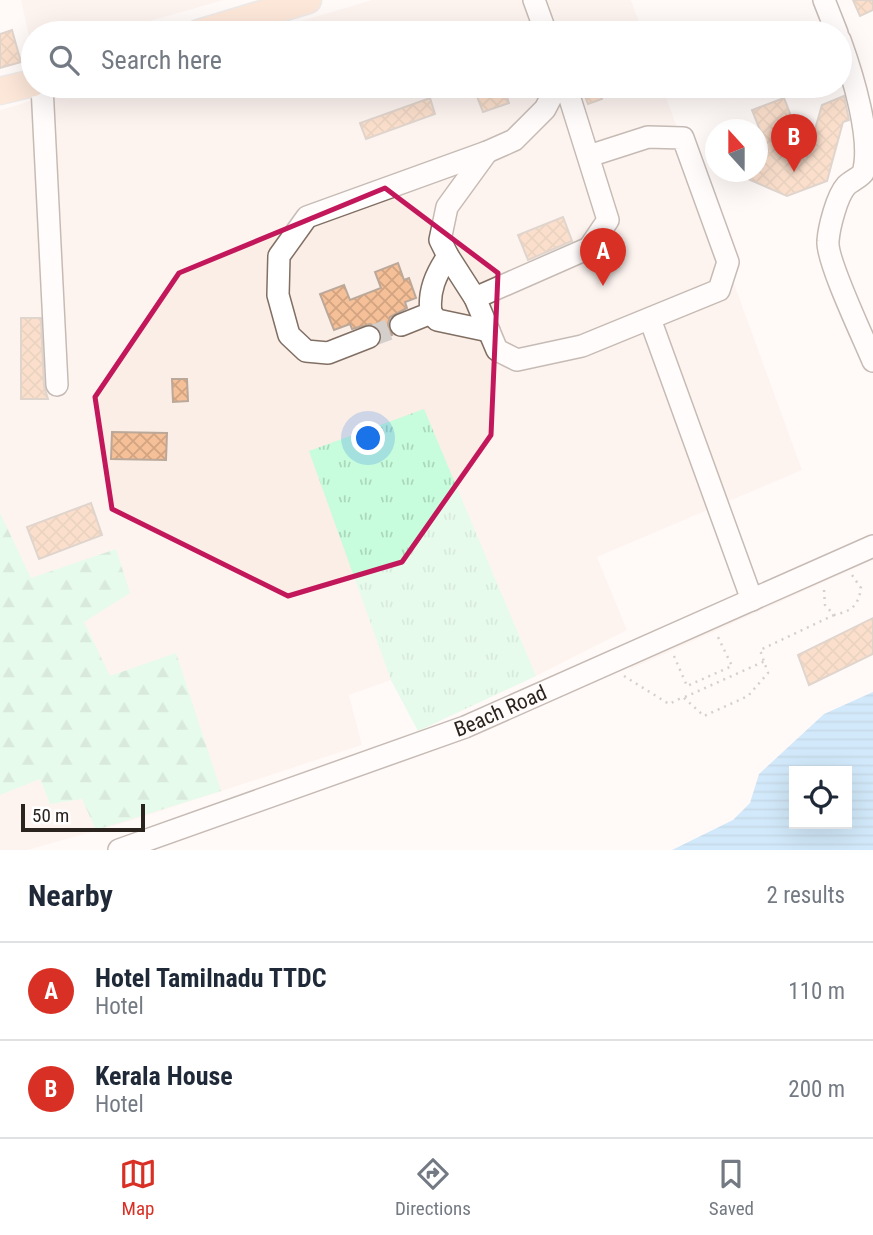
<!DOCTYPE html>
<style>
:root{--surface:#fff;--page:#f6f6f7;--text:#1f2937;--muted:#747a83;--line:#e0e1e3;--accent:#d93025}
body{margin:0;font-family:"Roboto Condensed",sans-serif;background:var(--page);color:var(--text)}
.controls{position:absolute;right:21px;bottom:21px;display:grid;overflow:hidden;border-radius:0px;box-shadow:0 7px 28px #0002}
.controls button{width:63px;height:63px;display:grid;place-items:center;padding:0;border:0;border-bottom:2px solid var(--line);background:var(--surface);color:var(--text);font:35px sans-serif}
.compass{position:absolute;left:705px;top:119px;width:63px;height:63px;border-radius:50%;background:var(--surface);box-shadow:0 7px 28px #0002;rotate:339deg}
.scale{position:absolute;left:21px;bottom:18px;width:124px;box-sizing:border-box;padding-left:7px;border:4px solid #2b231e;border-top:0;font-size:19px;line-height:24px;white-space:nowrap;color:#2b231e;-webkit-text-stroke:5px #fff;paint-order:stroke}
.you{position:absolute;left:369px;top:439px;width:24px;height:24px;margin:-18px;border:5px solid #fff;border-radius:50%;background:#1a73e8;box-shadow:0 0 0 10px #1a73e833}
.badge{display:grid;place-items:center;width:46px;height:46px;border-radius:50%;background:var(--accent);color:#fff;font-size:23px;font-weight:700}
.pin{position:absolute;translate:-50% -58px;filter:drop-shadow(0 2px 4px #0008)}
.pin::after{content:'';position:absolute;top:37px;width:24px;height:21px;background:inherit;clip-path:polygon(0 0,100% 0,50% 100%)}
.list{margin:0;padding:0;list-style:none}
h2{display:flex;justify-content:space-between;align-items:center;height:91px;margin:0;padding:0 28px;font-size:30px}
h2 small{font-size:23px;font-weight:400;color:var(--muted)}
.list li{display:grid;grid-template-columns:46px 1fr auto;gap:21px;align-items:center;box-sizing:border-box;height:98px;padding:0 28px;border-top:2px solid var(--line)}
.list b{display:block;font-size:26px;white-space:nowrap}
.list p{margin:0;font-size:23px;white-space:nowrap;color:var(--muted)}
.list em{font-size:23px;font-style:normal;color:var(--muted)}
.icon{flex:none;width:38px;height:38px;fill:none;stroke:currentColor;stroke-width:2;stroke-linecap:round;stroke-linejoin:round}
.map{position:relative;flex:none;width:873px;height:850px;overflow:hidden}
.search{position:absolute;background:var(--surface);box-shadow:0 7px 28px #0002;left:21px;right:21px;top:21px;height:77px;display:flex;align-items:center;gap:18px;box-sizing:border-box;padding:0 24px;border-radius:38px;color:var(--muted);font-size:26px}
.sheet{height:287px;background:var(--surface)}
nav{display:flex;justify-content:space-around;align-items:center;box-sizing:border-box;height:98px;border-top:2px solid var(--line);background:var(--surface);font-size:19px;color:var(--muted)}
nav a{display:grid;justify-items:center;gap:4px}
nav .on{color:var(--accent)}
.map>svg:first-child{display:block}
.built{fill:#faeee7}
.grass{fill:url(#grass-tufts)}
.forest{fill:url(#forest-firs)}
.water{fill:url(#water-rules);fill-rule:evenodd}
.building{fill:url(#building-cross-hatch);stroke:#bba899;stroke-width:2}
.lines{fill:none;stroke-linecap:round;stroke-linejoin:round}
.minor-tunnel{stroke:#d5cfcc;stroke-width:21;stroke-dasharray:21 10;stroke-linecap:butt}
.minor-casing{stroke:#826f63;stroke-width:24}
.major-casing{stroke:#d9d7d6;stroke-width:29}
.path{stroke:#a39d99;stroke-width:2.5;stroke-dasharray:2 5;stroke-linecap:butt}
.minor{stroke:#fff;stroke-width:21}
.major{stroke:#f8d1b3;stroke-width:26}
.marked{fill:none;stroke:#c2185b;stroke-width:5;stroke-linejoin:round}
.labels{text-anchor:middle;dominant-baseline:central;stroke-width:5;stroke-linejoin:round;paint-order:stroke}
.street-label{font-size:21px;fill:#2b231e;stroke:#fff}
</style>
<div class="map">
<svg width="873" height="850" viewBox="0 0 873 850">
<defs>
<pattern id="grass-tufts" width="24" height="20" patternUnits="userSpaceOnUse" patternTransform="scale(1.75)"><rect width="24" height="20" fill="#c7fcdc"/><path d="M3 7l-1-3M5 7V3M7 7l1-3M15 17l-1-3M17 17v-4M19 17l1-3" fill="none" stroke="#abd8bc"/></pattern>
<pattern id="forest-firs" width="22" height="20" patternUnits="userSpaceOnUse" patternTransform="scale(1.75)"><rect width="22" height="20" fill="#c7fcdc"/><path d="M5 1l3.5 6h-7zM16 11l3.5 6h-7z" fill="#abd8bc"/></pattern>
<pattern id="water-rules" width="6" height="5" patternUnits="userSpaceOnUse" patternTransform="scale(1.75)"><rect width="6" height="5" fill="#9ad4fc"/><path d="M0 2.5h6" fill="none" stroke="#85b6d8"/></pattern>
<pattern id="building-cross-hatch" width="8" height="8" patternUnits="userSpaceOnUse" patternTransform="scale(1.75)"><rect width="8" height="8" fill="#f5bf97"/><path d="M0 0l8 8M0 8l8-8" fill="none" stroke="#d2a482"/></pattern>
</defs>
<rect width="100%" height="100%" fill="#fffaf8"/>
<!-- built -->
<g class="built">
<polygon points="21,0 224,0 108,33 33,33 33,55"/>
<polygon points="372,0 631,0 643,33 260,33"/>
<polygon points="83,86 662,86 802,470 597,557 627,630 536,676 418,731 391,680 349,695 362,745 130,821 28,850 0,850 0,110"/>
<polygon points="873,552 873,560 631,669 628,659"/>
</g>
<!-- grass -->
<polygon class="grass" points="424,409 536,676 418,731 391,680 309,451"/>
<!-- forest -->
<polygon class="forest" points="0,513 31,578 116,549 130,593 84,622 110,676 176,653 221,791 96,830 82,799 50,804 40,779 0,795"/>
<!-- water -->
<path class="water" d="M873,692V850H672L733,820L750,803L759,774L824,714ZM794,771H847V824H794Z"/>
<!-- building -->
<g class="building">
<polygon points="853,0 873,0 873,10 860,16"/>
<polygon points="12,30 21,62 0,68 0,34"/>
<polygon points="473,86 503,86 509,103 483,112"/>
<polygon points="581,86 597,86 602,99 588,104"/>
<polygon points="844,96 849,120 843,122 827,181 787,196 732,172 758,172 758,155 768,150 752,110 784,98 807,157 822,105"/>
<polygon points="430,98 435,114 366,139 360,123"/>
<polygon points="563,217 572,241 528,260 518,235"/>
<polygon points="398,263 404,280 409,278 416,298 405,302 407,308 390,317 388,324 392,335 382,339 378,327 370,324 352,329 350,324 334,330 320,294 344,285 350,300 381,288 375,272"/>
<polygon points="21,318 41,318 44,386 48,399 21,399"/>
<polygon points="172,379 187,379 188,401 173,402"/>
<polygon points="112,432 167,433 166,460 111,459"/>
<polygon points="91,503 102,535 39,559 27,527"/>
<polygon points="873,618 873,654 809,685 798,655"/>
</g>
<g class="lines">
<!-- minor-tunnel -->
<polyline class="minor-tunnel" points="369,337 401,325"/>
<!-- minor casing -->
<g class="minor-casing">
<g id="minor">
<polyline points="534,0 546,33"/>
<polyline points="824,0 837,33"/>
<path d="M840,40C852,73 873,140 863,173C859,178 851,181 846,186C837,196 829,227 828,241C826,260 864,339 873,361"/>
<polyline points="42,86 57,385"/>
<polyline points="487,152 447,207 440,240 448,256 475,298 497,350 517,360 582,346 719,290 728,262 683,138 648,137 589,156"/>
<polyline points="475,298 589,248 608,220 566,86"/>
<polyline points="431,313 437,320 489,331"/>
<polyline points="650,319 752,600"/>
<path d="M401,325L431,313C428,291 436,274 448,256"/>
<polyline points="369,337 328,353 306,351 289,335 278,295 279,256 307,217 487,152 514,140 545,109 557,86"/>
<path id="s1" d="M119,850L465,727L873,546"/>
</g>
</g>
<!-- major casing -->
<g class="major-casing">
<g id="major">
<polyline points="199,33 308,0"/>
<polyline points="0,91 33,83"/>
</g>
</g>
<!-- path -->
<g class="path">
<path d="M824,590L825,605L834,615C852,611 858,606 861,588L852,575"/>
<polyline points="674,656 687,686 732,666 717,635"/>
<polyline points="624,676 669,704 683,697 704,716 748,696 768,673 760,650 834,615"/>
<polyline points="685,697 765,661"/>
</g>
<!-- minor -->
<use href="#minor" class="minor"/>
<!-- major -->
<use href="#major" class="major"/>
</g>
<!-- marked area -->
<path d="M0 0H873V850H0ZM385,188L498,273L491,435L402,562L288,596L112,509L95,397L179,273Z" fill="#fffaf8" fill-opacity=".55" fill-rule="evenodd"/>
<path class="marked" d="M385,188L498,273L491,435L402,562L288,596L112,509L95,397L179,273Z"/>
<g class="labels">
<!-- street labels -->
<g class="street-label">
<text stroke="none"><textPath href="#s1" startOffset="406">Beach Road</textPath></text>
</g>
</g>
</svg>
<div class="controls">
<button><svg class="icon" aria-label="locate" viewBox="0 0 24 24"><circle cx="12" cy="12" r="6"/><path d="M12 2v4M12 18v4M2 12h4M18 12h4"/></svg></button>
</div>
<svg class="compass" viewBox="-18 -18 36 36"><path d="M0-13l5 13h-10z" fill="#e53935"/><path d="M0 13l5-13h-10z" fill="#747a83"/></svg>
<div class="scale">50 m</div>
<div class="you"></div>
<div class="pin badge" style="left:603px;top:286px">A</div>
<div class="pin badge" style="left:794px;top:172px">B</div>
<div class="search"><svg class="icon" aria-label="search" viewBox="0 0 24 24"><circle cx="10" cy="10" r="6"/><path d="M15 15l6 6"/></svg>Search here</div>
</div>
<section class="sheet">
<h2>Nearby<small>2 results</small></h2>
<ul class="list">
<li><span class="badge">A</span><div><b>Hotel Tamilnadu TTDC</b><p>Hotel</p></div><em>110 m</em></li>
<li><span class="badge">B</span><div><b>Kerala House</b><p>Hotel</p></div><em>200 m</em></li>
</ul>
</section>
<nav>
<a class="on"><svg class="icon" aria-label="map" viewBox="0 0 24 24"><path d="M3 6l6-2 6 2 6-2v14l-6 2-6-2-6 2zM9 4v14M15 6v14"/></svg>Map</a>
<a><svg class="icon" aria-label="directions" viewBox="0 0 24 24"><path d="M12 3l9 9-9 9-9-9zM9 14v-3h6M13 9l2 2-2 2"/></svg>Directions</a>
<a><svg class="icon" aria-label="saved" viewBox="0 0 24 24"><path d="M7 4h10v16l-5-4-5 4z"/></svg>Saved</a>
</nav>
